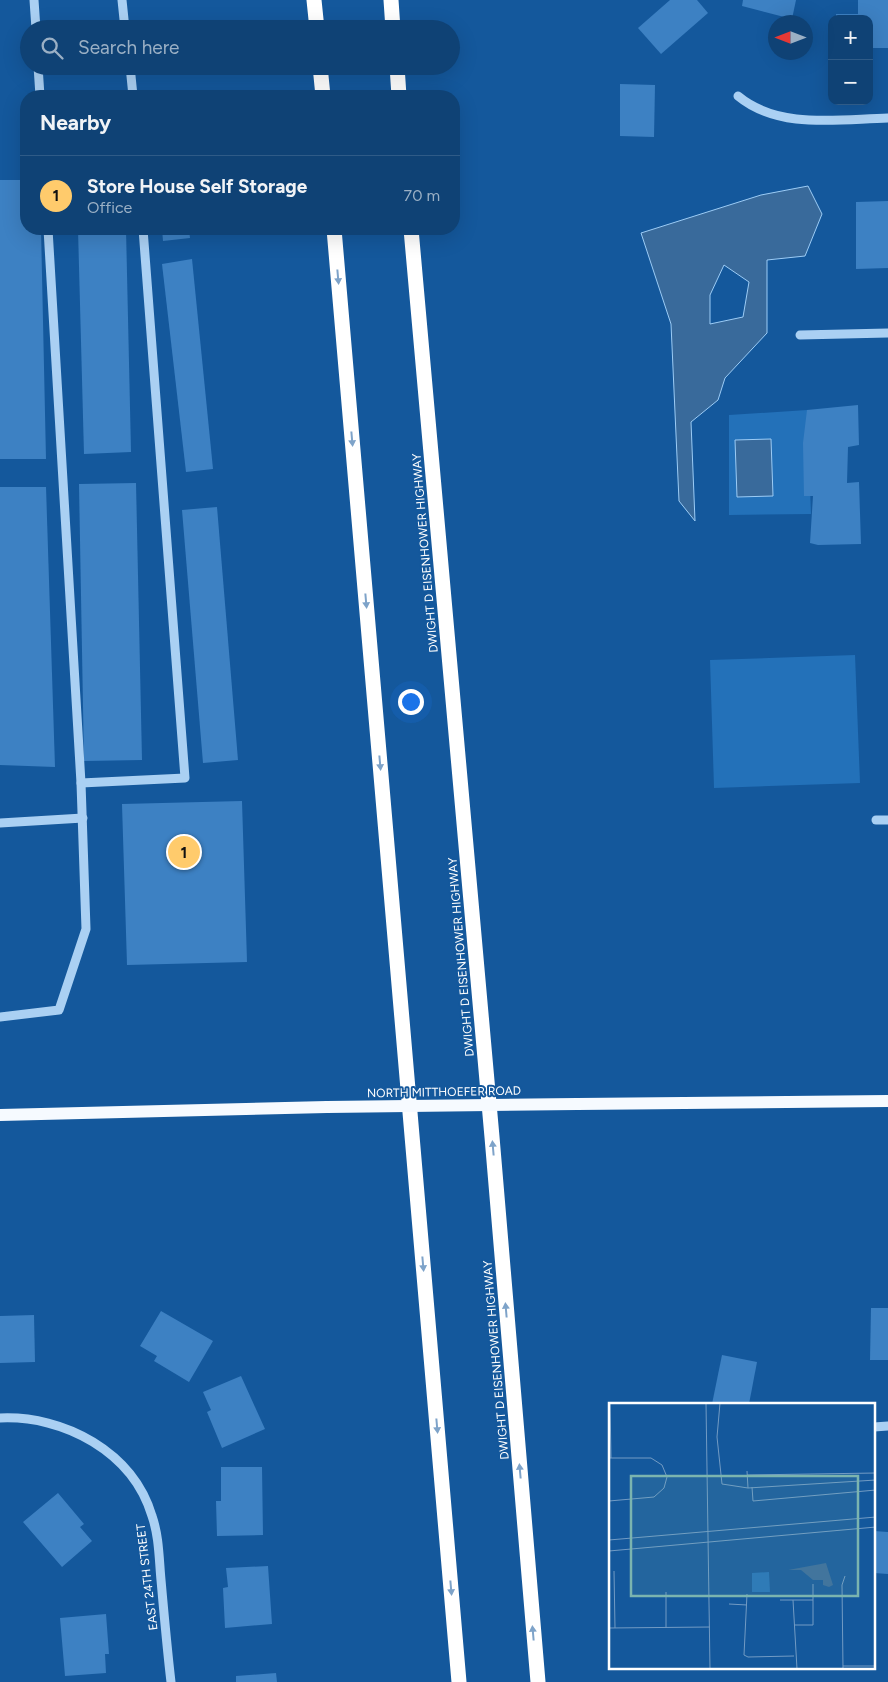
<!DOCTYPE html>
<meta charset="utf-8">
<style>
:root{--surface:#0f4275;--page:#1d4d7d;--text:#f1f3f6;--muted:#9bb0c5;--line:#2f5b87;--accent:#ffcb6c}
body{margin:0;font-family:Figtree,sans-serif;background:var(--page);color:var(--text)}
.controls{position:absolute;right:15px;top:15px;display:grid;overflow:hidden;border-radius:10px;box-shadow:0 5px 20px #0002}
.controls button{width:45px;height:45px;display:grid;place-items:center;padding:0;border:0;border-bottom:1px solid var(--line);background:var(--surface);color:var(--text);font:25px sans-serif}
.compass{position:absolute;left:768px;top:15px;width:45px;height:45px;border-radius:50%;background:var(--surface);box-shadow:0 5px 20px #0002;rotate:270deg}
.you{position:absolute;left:410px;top:701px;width:18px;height:18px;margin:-12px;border:4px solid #fff;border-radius:50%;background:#1a73e8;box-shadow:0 0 0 8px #1a73e833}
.badge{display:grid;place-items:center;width:32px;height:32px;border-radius:50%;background:var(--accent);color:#111;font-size:16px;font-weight:700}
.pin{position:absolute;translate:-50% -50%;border:2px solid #fff;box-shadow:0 1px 5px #0006}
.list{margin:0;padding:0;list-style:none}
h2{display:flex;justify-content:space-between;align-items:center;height:65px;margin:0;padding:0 20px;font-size:21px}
h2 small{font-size:16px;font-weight:400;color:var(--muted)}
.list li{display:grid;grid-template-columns:32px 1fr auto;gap:15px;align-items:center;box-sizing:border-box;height:80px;padding:0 20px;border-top:1px solid var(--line)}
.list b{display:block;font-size:19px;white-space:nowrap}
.list p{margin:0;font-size:16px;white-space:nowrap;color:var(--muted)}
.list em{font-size:16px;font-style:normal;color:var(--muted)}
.icon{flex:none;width:28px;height:28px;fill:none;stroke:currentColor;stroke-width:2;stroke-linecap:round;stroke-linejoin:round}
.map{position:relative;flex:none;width:888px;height:1682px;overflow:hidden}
.search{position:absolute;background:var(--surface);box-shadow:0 5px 20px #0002;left:20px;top:20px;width:440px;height:55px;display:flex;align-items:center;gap:12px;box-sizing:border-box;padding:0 18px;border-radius:28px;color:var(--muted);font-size:19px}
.panel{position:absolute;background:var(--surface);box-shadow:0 5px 20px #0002;left:20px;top:90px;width:440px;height:145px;border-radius:20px}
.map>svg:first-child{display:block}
.green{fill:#2371b9}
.water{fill:#396a9b;stroke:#9cccf6;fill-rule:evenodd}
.building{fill:#3d81c3}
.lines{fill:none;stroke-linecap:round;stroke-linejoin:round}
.minor{stroke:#aad0f3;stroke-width:9}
.major{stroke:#f6faff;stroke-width:12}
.highway{stroke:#fff;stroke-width:15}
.major-bridge{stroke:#f6faff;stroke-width:12}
.oneway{fill:#7ea3c9}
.labels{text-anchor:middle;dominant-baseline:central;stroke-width:4;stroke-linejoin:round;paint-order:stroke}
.street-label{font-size:12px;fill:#fff;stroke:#14589c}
.inset-road{fill:none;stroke:#729bc4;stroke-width:1}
.view{fill:#7bb4af;fill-opacity:0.15;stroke:#7bb4af;stroke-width:2.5}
.inset-edge{fill:none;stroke:#fff;stroke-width:2.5}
</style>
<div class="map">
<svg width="888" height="1682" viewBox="0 0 888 1682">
<rect width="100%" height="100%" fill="#14589c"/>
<!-- green -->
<g class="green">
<polygon points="807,410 811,514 729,515 729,415"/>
<polygon points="855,655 860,783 714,788 710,660"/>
</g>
<!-- water -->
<g class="water">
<path d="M808,186L822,214L805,256L767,260V333L725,378L718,400L691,422L695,521L679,501L671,324L641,233L761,195ZM724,265L749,282L743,317L710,324V295Z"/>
<polygon points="771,439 773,496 737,497 735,440"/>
</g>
<!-- building -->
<g class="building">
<polygon points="670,0 697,0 708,13 661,54 638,28"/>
<polygon points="743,0 796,0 792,19 742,6"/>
<polygon points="858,0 888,0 888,48 869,48 869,19 836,19 836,14 858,14"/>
<polygon points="620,84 655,85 654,137 620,136"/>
<polygon points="0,180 26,180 26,229 41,229 46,459 0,459"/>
<polygon points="888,201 888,268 856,269 856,202"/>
<polygon points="78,229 126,229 131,452 84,454"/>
<polygon points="162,229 189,229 190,238 163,241"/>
<polygon points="192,259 213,469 186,472 162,264"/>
<polygon points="858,405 859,445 848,447 847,483 859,482 861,544 818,545 810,543 813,496 804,496 803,443 807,410"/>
<polygon points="136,483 142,760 84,761 79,484"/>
<polygon points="0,487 46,487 55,767 0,765"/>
<polygon points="217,507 238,760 203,763 182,510"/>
<polygon points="242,801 247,962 127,965 122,804"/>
<polygon points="871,1308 888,1308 888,1360 870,1360"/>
<polygon points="161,1311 213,1341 189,1382 154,1361 157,1356 140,1346"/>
<polygon points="34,1315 35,1362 0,1363 0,1316"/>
<polygon points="722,1355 757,1362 749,1404 712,1404"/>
<polygon points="241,1376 265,1429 222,1448 207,1412 211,1410 203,1392"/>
<polygon points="221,1467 262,1467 263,1535 217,1536 216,1501 221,1501"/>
<polygon points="58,1493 84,1524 80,1527 92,1541 62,1567 23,1522"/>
<polygon points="874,1531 888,1532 888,1574 874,1573"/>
<polygon points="268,1566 272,1624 225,1628 223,1588 228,1587 226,1568"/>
<polygon points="106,1614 109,1654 105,1654 106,1673 65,1676 60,1618"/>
<polygon points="276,1673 277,1682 236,1682 236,1676"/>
</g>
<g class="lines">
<!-- minor -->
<g class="minor">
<polyline points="34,0 36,29"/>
<polyline points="122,0 125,29"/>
<polyline points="38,66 40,96"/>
<polyline points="130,66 133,96"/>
<path d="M738,96C779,130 839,119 888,118"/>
<polyline points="800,335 888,333"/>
<polyline points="81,783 185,778 143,229"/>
<polyline points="876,820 888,820"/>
<polyline points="0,823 83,818"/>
<polyline points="0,1017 59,1010 86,929 81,783 48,229"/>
<path d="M0,1418C64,1415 133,1452 152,1516C159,1536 159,1558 161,1580C164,1614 167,1648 171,1682"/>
<polyline points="874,1427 888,1426"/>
</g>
<!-- major -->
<g class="major">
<polyline points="577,1104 888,1101"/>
<polyline points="0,1115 327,1107"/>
</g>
<!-- highway -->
<g class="highway">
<polyline points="314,0 317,29"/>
<polyline points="391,0 393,29"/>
<polyline points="320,66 323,96"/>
<polyline points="397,66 399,96"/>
<polyline points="334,229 459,1682"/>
<polyline points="411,229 492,1137 538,1682"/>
</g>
<!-- major-bridge -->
<polyline class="major-bridge" points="327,1107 577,1104"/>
</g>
<!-- one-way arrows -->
<defs><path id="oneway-solid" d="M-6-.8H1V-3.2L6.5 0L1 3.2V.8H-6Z" transform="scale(1.25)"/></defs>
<g class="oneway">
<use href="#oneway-solid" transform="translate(338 277) rotate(85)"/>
<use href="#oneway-solid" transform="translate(352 439) rotate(85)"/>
<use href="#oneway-solid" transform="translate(366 601) rotate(85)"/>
<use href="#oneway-solid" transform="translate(380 763) rotate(85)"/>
<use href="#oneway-solid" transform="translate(493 1148) rotate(-95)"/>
<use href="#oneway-solid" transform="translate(423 1264) rotate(85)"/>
<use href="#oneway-solid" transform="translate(506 1310) rotate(-95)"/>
<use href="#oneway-solid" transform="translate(437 1426) rotate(85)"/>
<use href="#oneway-solid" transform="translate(520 1471) rotate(-95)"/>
<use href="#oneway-solid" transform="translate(451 1588) rotate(85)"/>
<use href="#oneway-solid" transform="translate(533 1633) rotate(-95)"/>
</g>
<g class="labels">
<!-- street labels -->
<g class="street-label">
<text transform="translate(425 553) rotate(-95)">DWIGHT D EISENHOWER HIGHWAY</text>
<text transform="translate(461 957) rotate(-95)">DWIGHT D EISENHOWER HIGHWAY</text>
<text transform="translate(444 1092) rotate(-1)">NORTH MITTHOEFER ROAD</text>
<text transform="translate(496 1360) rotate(-95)">DWIGHT D EISENHOWER HIGHWAY</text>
<text transform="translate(147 1577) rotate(-97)">EAST 24TH STREET</text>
</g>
</g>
<!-- overview -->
<g transform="translate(609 1403)">
<rect width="266" height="266" fill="#14589c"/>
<path d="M160,169L161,189H143V170Z" fill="#2371b9"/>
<path d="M217,160L224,182L220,184L214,182V177H204L192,167H179Z" fill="#396a9b"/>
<path class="inset-road" d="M1,0L2,55M97,0L101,266M111,0L108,34L113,81L139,85L267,77M0,55H42L53,62L58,74L55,85L45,94L0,98M138,68L139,85M138,72L267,70M143,84L144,98L267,87M0,137L267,114M0,148L267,124M5,168L6,225M57,189V225M138,191L135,252L139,254L185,253M171,197H204M184,197L188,266M120,201L138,202M185,222H204V181M0,225L101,224M234,263H267M234,266L233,182L236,173"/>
<path class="view" d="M22,73H249V193H22Z"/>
<rect width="266" height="266" class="inset-edge"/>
</g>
</svg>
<div class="controls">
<button>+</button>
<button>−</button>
</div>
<svg class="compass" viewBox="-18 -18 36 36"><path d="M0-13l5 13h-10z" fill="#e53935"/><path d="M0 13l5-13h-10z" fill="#9bb0c5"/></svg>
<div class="you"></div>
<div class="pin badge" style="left:184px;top:852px">1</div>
<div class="search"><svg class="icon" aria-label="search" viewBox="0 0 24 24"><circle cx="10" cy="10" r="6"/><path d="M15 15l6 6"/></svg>Search here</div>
<section class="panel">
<h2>Nearby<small></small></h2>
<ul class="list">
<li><span class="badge">1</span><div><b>Store House Self Storage</b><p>Office</p></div><em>70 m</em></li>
</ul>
</section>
</div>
